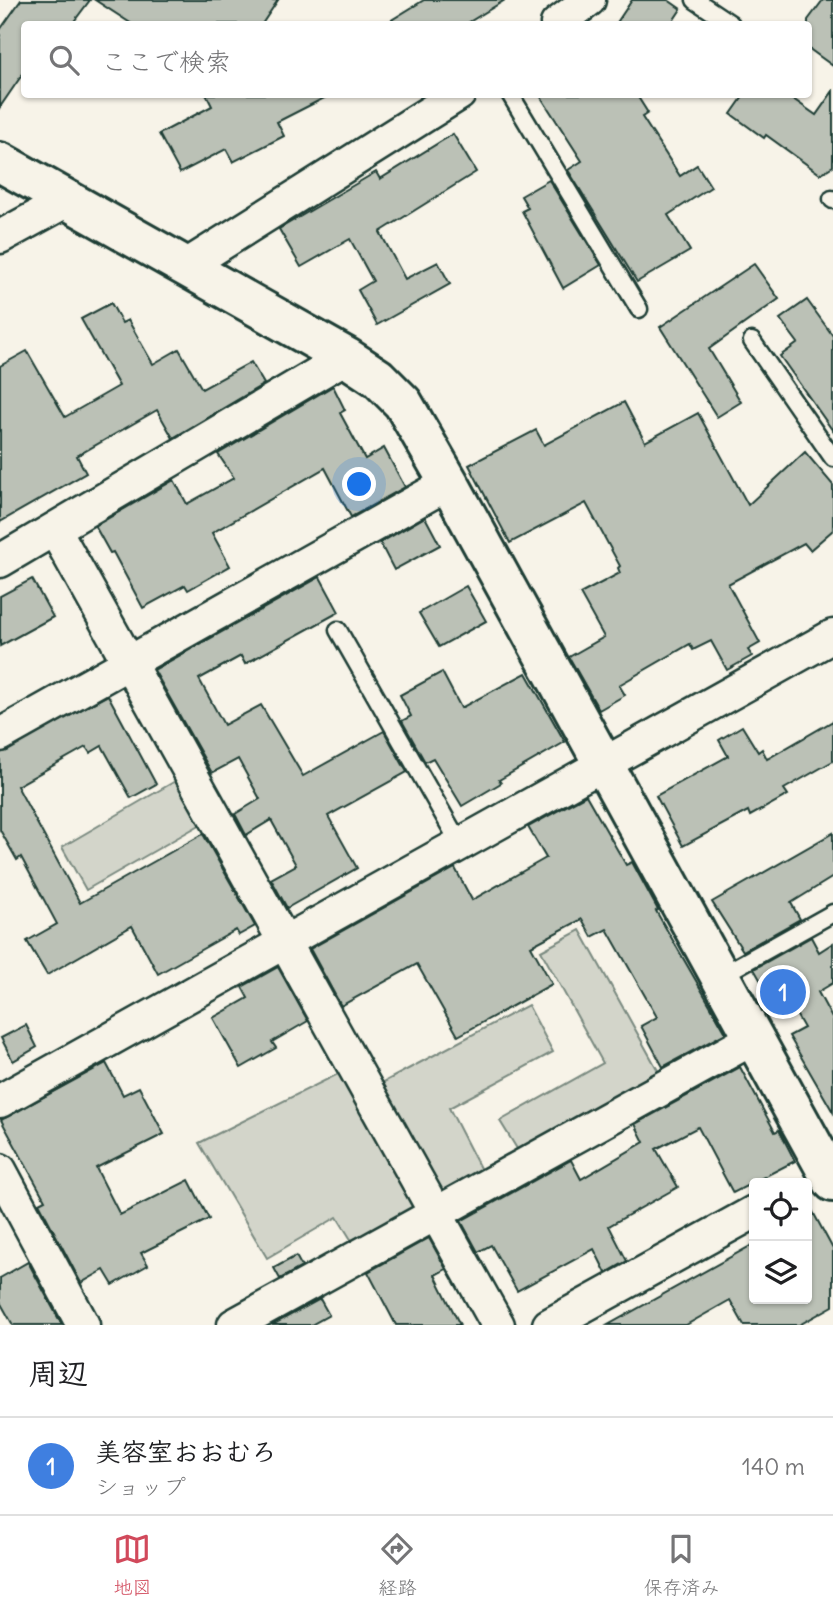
<!DOCTYPE html>
<html lang="ja">
<meta charset="utf-8">
<style>
:root{--surface:#fff;--page:#f2f2f2;--text:#202124;--muted:#757577;--line:#e0e0e0;--accent:#d1495b}
body{margin:0;font-family:Delius,"Klee One",sans-serif;background:var(--page);color:var(--text)}
.controls{position:absolute;right:21px;bottom:21px;display:grid;overflow:hidden;border-radius:7px;box-shadow:0 2px 5px #0004}
.controls button{width:63px;height:63px;display:grid;place-items:center;padding:0;border:0;border-bottom:2px solid var(--line);background:var(--surface);color:var(--text);font:35px sans-serif}
.you{position:absolute;left:360px;top:485px;width:24px;height:24px;margin:-18px;border:5px solid #fff;border-radius:50%;background:#1a73e8;box-shadow:0 0 0 10px #1a73e833}
.badge{display:grid;place-items:center;width:46px;height:46px;border-radius:50%;background:var(--accent);color:#fff;font-size:23px;font-weight:700}
.pin{position:absolute;translate:-50% -50%;border:4px solid #fff;box-shadow:0 2px 7px #0006}
.list{margin:0;padding:0;list-style:none}
h2{display:flex;justify-content:space-between;align-items:center;height:91px;margin:0;padding:0 28px;font-size:30px}
h2 small{font-size:23px;font-weight:400;color:var(--muted)}
.list li{display:grid;grid-template-columns:46px 1fr auto;gap:21px;align-items:center;box-sizing:border-box;height:98px;padding:0 28px;border-top:2px solid var(--line)}
.list b{display:block;font-size:26px;white-space:nowrap}
.list p{margin:0;font-size:23px;white-space:nowrap;color:var(--muted)}
.list em{font-size:23px;font-style:normal;color:var(--muted)}
.icon{flex:none;width:38px;height:38px;fill:none;stroke:currentColor;stroke-width:2;stroke-linecap:round;stroke-linejoin:round}
.map{position:relative;flex:none;width:833px;height:1325px;overflow:hidden}
.search{position:absolute;background:var(--surface);box-shadow:0 2px 5px #0004;left:21px;right:21px;top:21px;height:77px;display:flex;align-items:center;gap:18px;box-sizing:border-box;padding:0 24px;border-radius:7px;color:var(--muted);font-size:26px}
.sheet{height:189px;background:var(--surface)}
nav{display:flex;justify-content:space-around;align-items:center;box-sizing:border-box;height:98px;border-top:2px solid var(--line);background:var(--surface);font-size:19px;color:var(--muted)}
nav a{display:grid;justify-items:center;gap:4px}
nav .on{color:var(--accent)}
.map>svg:first-child{display:block}
.green{fill:#d3d5ca;stroke:#79897f;stroke-width:2}
.building{fill:#bbc1b6;stroke:#1f3d34;stroke-width:2}
.lines{fill:none;stroke-linecap:round;stroke-linejoin:round}
.service-casing{stroke:#1f3d34;stroke-width:21}
.minor-casing{stroke:#1f3d34;stroke-width:37}
.tertiary-casing{stroke:#1f3d34;stroke-width:44}
.service{stroke:#f7f3e8;stroke-width:16}
.minor{stroke:#f7f3e8;stroke-width:32}
.tertiary{stroke:#f7f3e8;stroke-width:38}
</style>
<div class="map">
<svg width="833" height="1325" viewBox="0 0 833 1325">
<rect width="100%" height="100%" fill="#f7f3e8"/>
<filter id="ink" filterUnits="userSpaceOnUse"><feTurbulence type="fractalNoise" baseFrequency=".0143" numOctaves="2"/><feDisplacementMap in="SourceGraphic" scale="14" xChannelSelector="R" yChannelSelector="G"/><feConvolveMatrix kernelMatrix="1 2 1 2 8 2 1 2 1" color-interpolation-filters="sRGB"/></filter>
<g filter="url(#ink)">
<!-- green -->
<g class="green">
<polygon points="177,780 203,823 86,890 62,847"/>
<polygon points="580,930 661,1076 522,1157 500,1121 603,1063 541,951"/>
<polygon points="528,1005 553,1052 449,1108 482,1172 439,1195 380,1084"/>
<polygon points="344,1071 422,1209 355,1246 337,1217 267,1258 199,1143"/>
</g>
<!-- building -->
<g class="building">
<polygon points="21,0 90,0 72,24 24,24 24,72 0,107 0,30"/>
<polygon points="95,0 278,0 262,24 132,24"/>
<polygon points="424,0 505,0 466,24 385,24"/>
<polygon points="632,0 668,0 681,9 671,24 616,24"/>
<polygon points="823,0 833,0 833,66 808,48 808,20"/>
<polygon points="833,91 833,166 820,174 766,135 764,138 731,114 745,94 786,94 816,115"/>
<polygon points="206,94 332,94 277,122 284,136 233,162 226,149 180,173 159,134 212,106"/>
<polygon points="539,94 636,94 648,113 642,117 680,176 697,165 711,187 668,215 690,251 637,282 568,170 582,161"/>
<polygon points="453,134 476,172 380,232 405,279 438,262 450,284 377,325 358,290 373,281 350,239 301,267 279,229 376,172 380,179"/>
<polygon points="549,180 601,265 563,288 522,211 528,208 521,196"/>
<polygon points="754,264 779,299 709,349 741,402 717,417 660,327"/>
<polygon points="807,300 833,336 833,431 780,356 798,343 780,319"/>
<polygon points="111,303 122,323 128,320 153,364 179,349 202,389 251,362 264,384 173,438 157,410 77,456 86,473 0,522 0,366 27,351 65,417 119,386 81,319"/>
<polygon points="333,386 345,410 340,413 365,459 384,448 405,487 351,517 325,468 212,533 230,566 188,590 185,585 143,608 113,552 110,553 95,526 174,480 187,504 234,478 218,454"/>
<polygon points="624,402 645,442 698,413 748,505 805,452 833,485 833,530 810,550 804,543 728,584 760,643 748,650 752,656 727,670 711,641 693,650 690,644 619,685 625,695 599,710 569,657 604,637 580,594 620,573 618,568 620,566 586,503 510,543 469,465 536,430 544,445"/>
<polygon points="425,517 440,545 394,570 380,543"/>
<polygon points="320,577 339,612 245,664 241,656 199,679 224,725 261,705 303,776 384,731 407,772 328,816 357,868 287,908 271,879 296,865 271,820 246,835 235,814 260,799 238,759 212,773 154,670"/>
<polygon points="32,579 53,617 0,646 0,596"/>
<polygon points="466,586 486,621 439,647 419,613"/>
<polygon points="442,672 461,708 526,673 565,742 499,780 501,783 462,806 433,758 425,762 402,721 411,716 400,695"/>
<polygon points="108,695 156,784 131,798 102,746 90,753 86,747 17,786 80,903 203,834 255,926 239,935 236,930 158,974 132,926 47,975 27,941 57,924 21,857 17,860 0,830 0,753"/>
<polygon points="833,721 833,761 784,789 788,795 750,816 748,811 683,846 656,796 728,756 719,740 742,726 758,752 762,749 767,759"/>
<polygon points="586,795 626,865 632,862 658,910 656,911 726,1033 663,1067 641,1026 657,1017 607,929 592,937 582,919 531,946 552,984 458,1036 417,964 341,1006 310,949 455,868 472,900 546,858 528,827"/>
<polygon points="833,833 833,877 791,903 800,919 743,951 712,902"/>
<polygon points="811,937 819,952 833,943 833,983 818,992 833,1020 833,1112 789,1036 804,1028 774,976 762,983 754,969"/>
<polygon points="278,967 308,1021 272,1042 276,1048 241,1068 213,1018 248,998 242,987"/>
<polygon points="26,1025 37,1047 13,1061 1,1038"/>
<polygon points="106,1063 123,1095 139,1087 164,1134 96,1168 120,1215 189,1180 209,1219 141,1253 148,1265 113,1285 104,1270 81,1283 39,1203 45,1200 1,1120"/>
<polygon points="740,1067 775,1132 779,1130 795,1161 733,1193 698,1127 656,1149 678,1187 609,1226 627,1261 606,1273 594,1249 517,1291 491,1245 478,1252 461,1221 571,1160 581,1179 644,1142 635,1124"/>
<polygon points="807,1201 833,1249 833,1306 799,1325 744,1325 730,1300 686,1325 608,1325 754,1244 754,1299 807,1299"/>
<polygon points="429,1238 446,1269 435,1275 460,1325 396,1325 368,1272"/>
<polygon points="296,1256 302,1267 280,1279 274,1268"/>
<polygon points="28,1262 62,1325 13,1325 0,1302 0,1278"/>
<polygon points="320,1299 329,1315 311,1325 272,1325"/>
</g>
<g class="lines">
<!-- service casing -->
<g class="service-casing">
<g id="service">
<polyline points="695,0 731,24"/>
<polyline points="510,94 639,309"/>
<polyline points="832,199 833,200"/>
<polyline points="752,341 833,458"/>
<polyline points="338,630 460,844"/>
<polyline points="720,976 833,913"/>
</g>
</g>
<!-- minor casing -->
<g class="minor-casing">
<g id="minor">
<polyline points="557,24 589,0"/>
<polyline points="0,237 66,201"/>
<polyline points="186,266 459,94"/>
<polyline points="55,530 498,1325"/>
<polyline points="0,561 346,357"/>
<polyline points="0,735 449,483"/>
<polyline points="0,1101 833,636"/>
<polyline points="0,1170 83,1325"/>
<polyline points="234,1325 754,1038"/>
<polyline points="549,1325 754,1212"/>
</g>
</g>
<!-- tertiary casing -->
<g class="tertiary-casing">
<polyline id="tertiary" points="0,162 346,357 378,378 403,403 449,483 833,1182"/>
</g>
<!-- service -->
<use href="#service" class="service"/>
<!-- minor -->
<use href="#minor" class="minor"/>
<!-- tertiary -->
<use href="#tertiary" class="tertiary"/>
</g>
</g>
</svg>
<div class="controls">
<button><svg class="icon" aria-label="locate" viewBox="0 0 24 24"><circle cx="12" cy="12" r="6"/><path d="M12 2v4M12 18v4M2 12h4M18 12h4"/></svg></button>
<button><svg class="icon" aria-label="layers" viewBox="0 0 24 24"><path d="M12 4l9 5-9 5-9-5zM3 14l9 5 9-5"/></svg></button>
</div>
<div class="you"></div>
<div class="pin badge" style="left:783px;top:992px;background:#3f7fe0">1</div>
<div class="search"><svg class="icon" aria-label="search" viewBox="0 0 24 24"><circle cx="10" cy="10" r="6"/><path d="M15 15l6 6"/></svg>ここで検索</div>
</div>
<section class="sheet">
<h2>周辺<small></small></h2>
<ul class="list">
<li><span class="badge" style="background:#3f7fe0">1</span><div><b>美容室おおむろ</b><p>ショップ</p></div><em>140 m</em></li>
</ul>
</section>
<nav>
<a class="on"><svg class="icon" aria-label="map" viewBox="0 0 24 24"><path d="M3 6l6-2 6 2 6-2v14l-6 2-6-2-6 2zM9 4v14M15 6v14"/></svg>地図</a>
<a><svg class="icon" aria-label="directions" viewBox="0 0 24 24"><path d="M12 3l9 9-9 9-9-9zM9 14v-3h6M13 9l2 2-2 2"/></svg>経路</a>
<a><svg class="icon" aria-label="saved" viewBox="0 0 24 24"><path d="M7 4h10v16l-5-4-5 4z"/></svg>保存済み</a>
</nav>
